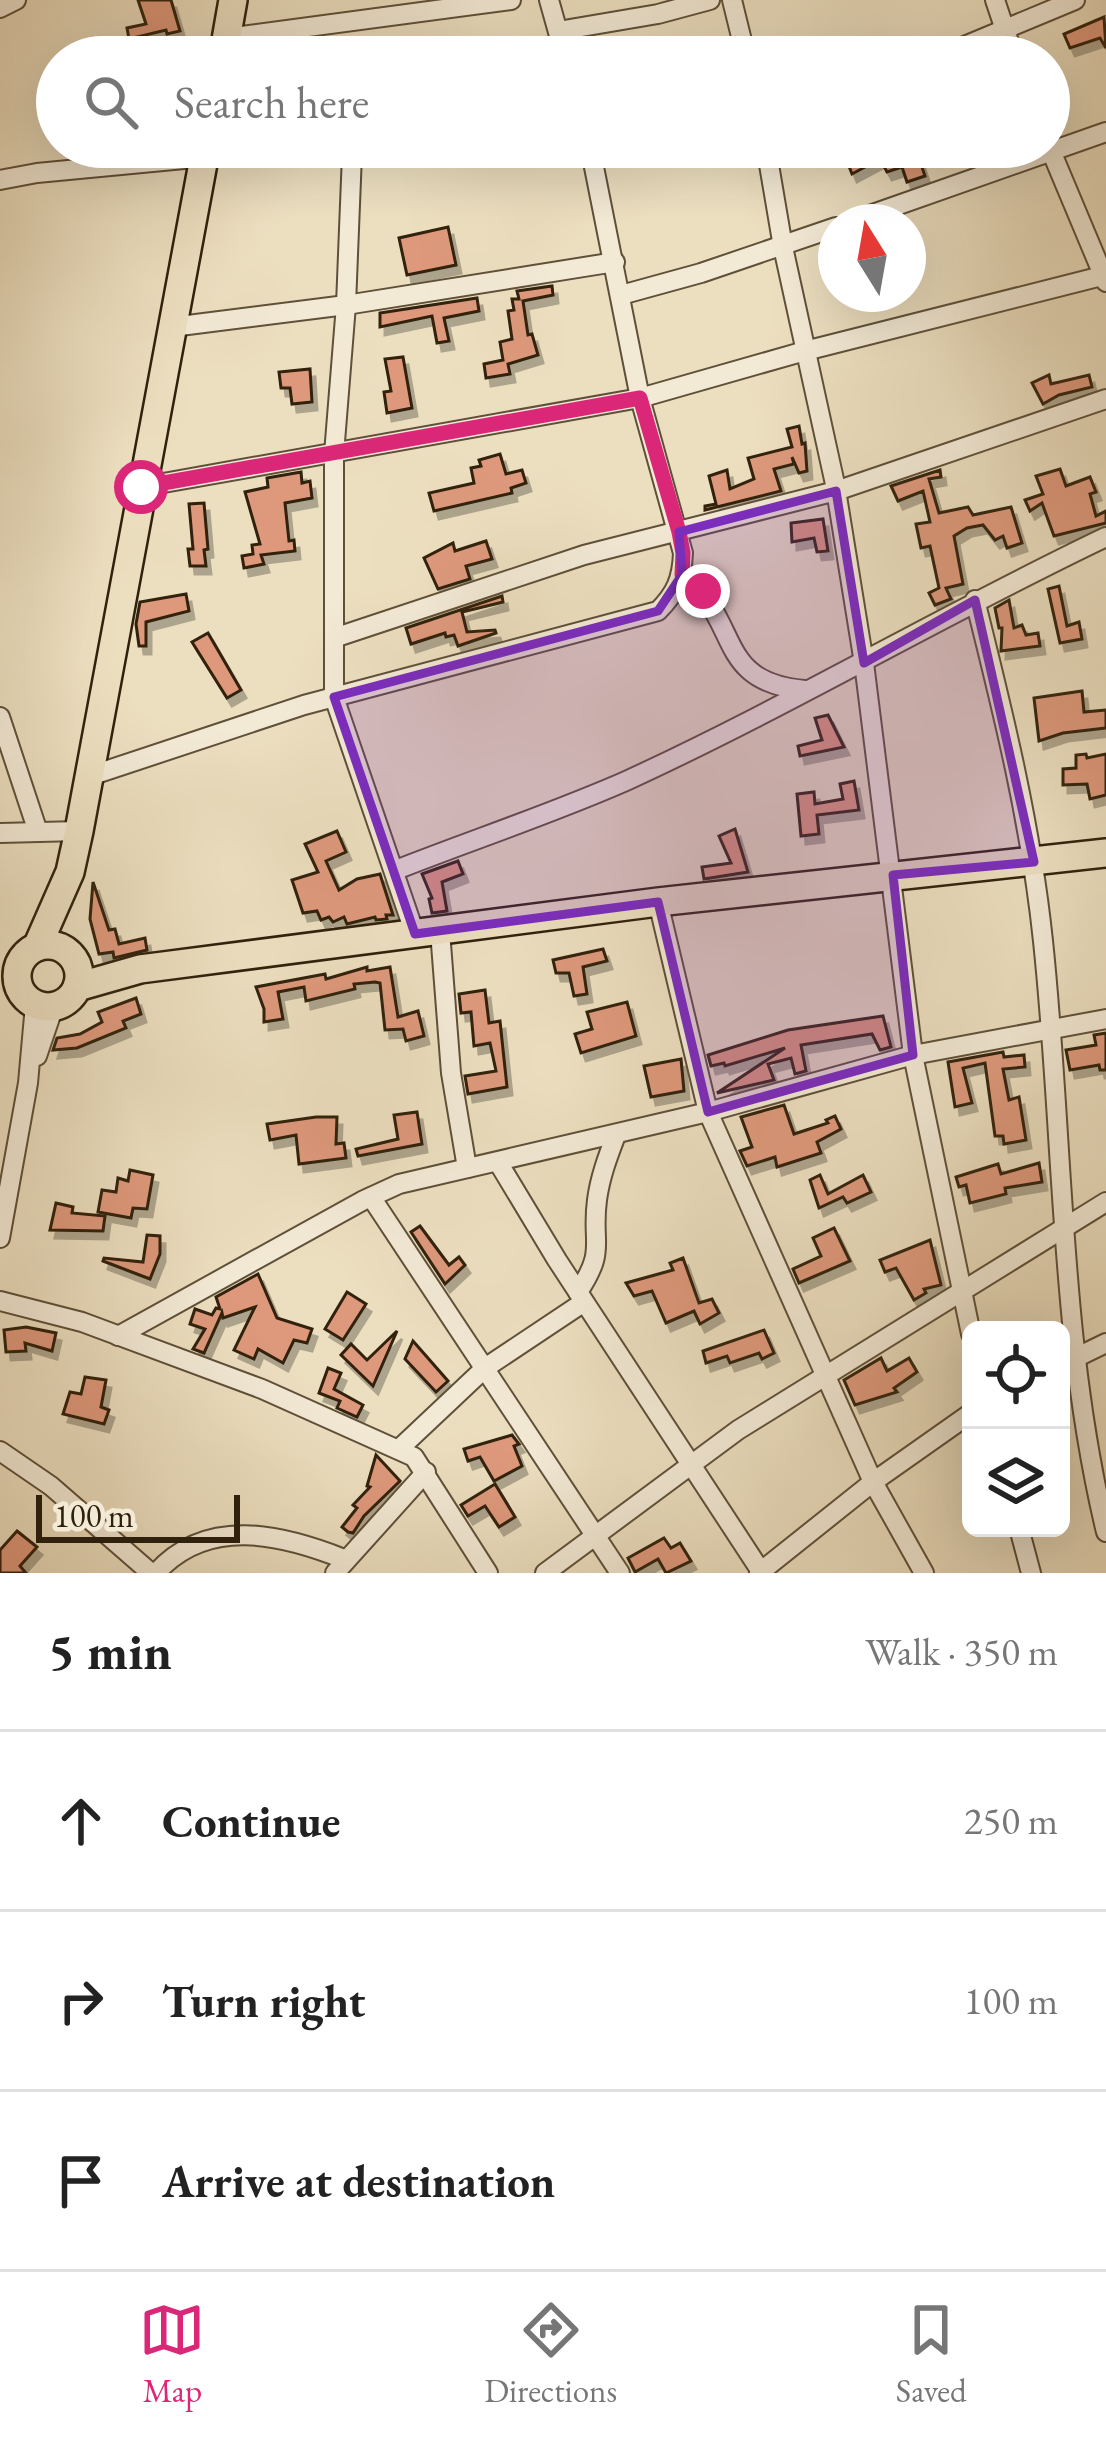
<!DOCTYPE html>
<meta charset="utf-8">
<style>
:root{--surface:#fff;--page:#f6f6f6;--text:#222;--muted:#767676;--line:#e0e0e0;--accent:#db2777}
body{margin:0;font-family:"EB Garamond",serif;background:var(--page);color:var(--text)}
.controls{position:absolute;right:36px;bottom:36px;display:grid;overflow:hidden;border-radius:18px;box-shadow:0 12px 48px #0002}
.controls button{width:108px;height:108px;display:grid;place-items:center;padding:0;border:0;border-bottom:3px solid var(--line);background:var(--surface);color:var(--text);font:60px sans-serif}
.compass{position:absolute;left:818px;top:204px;width:108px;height:108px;border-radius:50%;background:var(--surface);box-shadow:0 12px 48px #0002;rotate:349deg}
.scale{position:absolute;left:36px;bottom:30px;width:204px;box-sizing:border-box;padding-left:12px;border:6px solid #30210c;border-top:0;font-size:33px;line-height:42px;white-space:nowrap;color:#30210c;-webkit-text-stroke:9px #f3ead6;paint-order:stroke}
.stop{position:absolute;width:36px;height:36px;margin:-27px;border:9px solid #db2777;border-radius:50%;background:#fff}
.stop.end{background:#db2777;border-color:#fff;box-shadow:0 3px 12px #0008}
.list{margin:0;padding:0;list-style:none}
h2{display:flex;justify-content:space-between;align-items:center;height:156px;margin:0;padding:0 48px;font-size:51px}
h2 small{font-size:39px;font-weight:400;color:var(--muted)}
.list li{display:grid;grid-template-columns:78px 1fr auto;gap:36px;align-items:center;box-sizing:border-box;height:180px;padding:0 48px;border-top:3px solid var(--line)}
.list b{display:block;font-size:45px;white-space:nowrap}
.list em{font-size:39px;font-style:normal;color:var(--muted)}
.icon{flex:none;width:66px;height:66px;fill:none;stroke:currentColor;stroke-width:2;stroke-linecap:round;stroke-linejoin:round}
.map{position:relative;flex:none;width:1106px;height:1573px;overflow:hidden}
.search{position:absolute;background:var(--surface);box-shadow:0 12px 48px #0002;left:36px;right:36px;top:36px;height:132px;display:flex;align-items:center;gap:30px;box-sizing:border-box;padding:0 42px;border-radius:66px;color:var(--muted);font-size:45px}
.sheet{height:696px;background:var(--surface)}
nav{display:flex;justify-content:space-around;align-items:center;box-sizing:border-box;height:168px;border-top:3px solid var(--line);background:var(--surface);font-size:33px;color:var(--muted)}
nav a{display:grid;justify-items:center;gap:6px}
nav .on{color:var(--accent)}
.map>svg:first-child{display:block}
.building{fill:#de997b;stroke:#30210c;stroke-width:3;filter:url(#shadow)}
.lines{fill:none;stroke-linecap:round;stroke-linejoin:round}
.minor-casing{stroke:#5f5039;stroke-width:22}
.highway-casing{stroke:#30210c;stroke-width:32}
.minor{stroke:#f3ead6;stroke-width:18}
.highway{stroke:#ecdfc0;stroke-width:27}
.route{stroke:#db2777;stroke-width:15}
.marked{fill:#7b2cbf;fill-opacity:0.2;stroke:#7b2cbf;stroke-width:9;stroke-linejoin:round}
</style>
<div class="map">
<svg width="1106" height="1573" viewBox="0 0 1106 1573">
<defs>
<filter id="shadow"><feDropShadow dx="5" dy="8" stdDeviation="0" flood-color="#0004"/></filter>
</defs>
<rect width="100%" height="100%" fill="#ecdfc0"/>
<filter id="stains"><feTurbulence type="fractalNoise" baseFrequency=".00167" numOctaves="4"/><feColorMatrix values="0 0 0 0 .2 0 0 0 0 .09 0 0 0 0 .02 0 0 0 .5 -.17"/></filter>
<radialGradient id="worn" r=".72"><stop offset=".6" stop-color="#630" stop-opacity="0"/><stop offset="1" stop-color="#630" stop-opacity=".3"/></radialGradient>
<!-- building -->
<g class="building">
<polygon points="138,0 171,0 180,31 167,34 166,30 129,39 127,28 146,24"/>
<polygon points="1104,17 1106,48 1100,38 1070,48 1064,34"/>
<polygon points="852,147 905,147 908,155 917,152 925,176 907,182 902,167 887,172 880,159 852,174 843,151"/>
<polygon points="448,227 456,265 407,275 399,238"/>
<polygon points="552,286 553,295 523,301 528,335 532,334 538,355 508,364 510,374 486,378 484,364 503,360 500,342 512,339 508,311 514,310 512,299 519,299 517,291"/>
<polygon points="477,298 479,311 444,318 449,341 437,343 432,316 380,327 380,313"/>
<polygon points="403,357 412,408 387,413 384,392 391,391 385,359"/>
<polygon points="310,369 312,402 292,404 290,388 281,388 279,372"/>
<polygon points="1049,375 1051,384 1089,375 1092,387 1059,395 1043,404 1032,383"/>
<polygon points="799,426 802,444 805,443 807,471 799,473 792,457 794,464 774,469 781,491 705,510 705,506 716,504 709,476 727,470 730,489 754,479 748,458 792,447 787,429"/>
<polygon points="500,454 506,474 522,470 526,483 511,488 512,493 434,511 429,493 474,483 471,468 481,466 479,460"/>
<polygon points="1060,469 1066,486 1090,477 1096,492 1090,494 1096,516 1106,511 1106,523 1054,536 1042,503 1030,511 1025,500 1043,494 1036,476"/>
<polygon points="940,470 941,477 929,479 939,513 968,507 973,515 1011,507 1022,543 1007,548 1003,536 995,540 983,525 967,528 954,536 963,584 946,588 951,599 935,605 929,593 939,588 930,546 921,548 916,524 930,522 923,491 898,501 891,486"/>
<polygon points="301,472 302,483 310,481 312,498 285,503 289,541 294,540 295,551 261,555 264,564 244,568 242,556 253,554 252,545 260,544 245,492 268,487 267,478"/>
<polygon points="204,503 208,549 204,550 206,566 190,566 188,549 193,549 189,504"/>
<polygon points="823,519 828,551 817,552 814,538 792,542 791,523"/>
<polygon points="486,541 492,559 466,566 470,579 438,589 424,558 453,543 455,551"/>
<polygon points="1059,586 1067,626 1079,622 1082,639 1060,643 1048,589"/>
<polygon points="186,594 189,611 146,622 146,646 139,646 136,624 140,602"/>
<polygon points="502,596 503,602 462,612 467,632 495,630 496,633 458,646 454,635 446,637 445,633 411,644 406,628"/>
<polygon points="1009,600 1014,628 1022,625 1026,635 1038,633 1040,646 1001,651 1002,628 999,628 995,608"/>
<polygon points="208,633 241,690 227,698 192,642"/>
<polygon points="1082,691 1084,712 1106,710 1106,728 1063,733 1039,741 1034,698"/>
<polygon points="828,715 844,747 800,756 798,746 822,740 815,718"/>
<polygon points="1086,754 1087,758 1106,754 1106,795 1090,799 1087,784 1063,785 1063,769 1076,768 1076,755"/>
<polygon points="854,781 859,810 817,815 819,834 801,836 797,794 814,792 815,804 843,799 840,784"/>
<polygon points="735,829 748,872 704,879 702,867 731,863 719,836"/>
<polygon points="337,831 346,852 326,861 339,890 357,879 380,874 393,915 386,915 387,919 376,920 375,917 347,924 344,917 333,922 329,917 321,920 317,911 303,913 292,880 318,872 305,844"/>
<polygon points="458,861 463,874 442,882 447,911 432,913 429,899 432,898 422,874"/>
<polygon points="93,882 109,930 115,929 119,944 145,938 147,950 114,958 113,952 99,954 90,919"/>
<polygon points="603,949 607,961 583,967 587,994 574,996 569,973 556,973 553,960"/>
<polygon points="367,967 367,971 390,967 398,1017 418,1011 424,1036 406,1041 403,1029 385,1030 380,983 375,982 354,984 355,989 306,1001 304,987 278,992 283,1019 264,1022 264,1009 256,987 325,974 326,979"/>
<polygon points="485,990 489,1023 500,1021 507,1087 468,1094 465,1076 496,1071 490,1043 474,1046 471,1012 461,1013 459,994"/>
<polygon points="136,998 141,1014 123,1021 126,1028 77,1048 53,1050 57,1038 80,1034 102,1022 98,1012"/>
<polygon points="627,1002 636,1036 581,1053 575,1034 592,1029 587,1012"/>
<polygon points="883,1016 891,1047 880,1050 872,1034 801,1045 806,1071 795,1074 791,1058 768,1064 774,1080 717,1093 785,1048 725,1066 724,1063 711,1066 708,1055 788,1030"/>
<polygon points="1106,1033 1106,1070 1100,1070 1099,1065 1070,1070 1066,1050 1096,1045 1094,1035"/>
<polygon points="1003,1052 1004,1057 1024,1055 1025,1067 1003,1069 1009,1100 1019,1097 1026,1140 1004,1144 1003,1136 995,1136 985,1063 963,1068 972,1103 955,1107 948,1062"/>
<polygon points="681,1059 684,1091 651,1097 644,1066"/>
<polygon points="784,1105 794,1134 828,1123 826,1120 835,1116 841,1129 817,1142 821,1153 777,1167 775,1157 747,1166 740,1151 752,1147 741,1117"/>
<polygon points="417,1112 422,1144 358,1156 356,1149 398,1139 394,1115"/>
<polygon points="316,1117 337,1117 336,1144 344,1143 346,1158 299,1164 296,1135 270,1140 267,1124"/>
<polygon points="1039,1163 1042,1182 1005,1188 1006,1194 970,1203 966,1185 959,1187 956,1177 998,1164 1001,1174"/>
<polygon points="130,1170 153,1175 147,1209 133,1208 131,1218 98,1212 102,1190 116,1192 118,1178 128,1181"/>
<polygon points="820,1175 828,1194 863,1175 871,1192 847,1203 843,1197 819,1208 810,1180"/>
<polygon points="56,1203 73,1207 72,1213 105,1216 103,1231 50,1230"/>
<polygon points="420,1226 449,1265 459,1257 465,1265 445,1284 411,1232"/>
<polygon points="834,1228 850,1261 799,1283 793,1269 821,1256 813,1238"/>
<polygon points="147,1235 160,1236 160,1254 150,1279 103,1261 104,1258 143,1262"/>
<polygon points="930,1240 941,1285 924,1289 926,1293 914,1300 896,1268 885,1272 880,1260"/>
<polygon points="683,1258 699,1303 712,1299 719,1313 700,1324 694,1311 666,1323 652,1291 634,1296 626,1283 673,1270 670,1263"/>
<polygon points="258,1274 277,1318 312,1329 307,1343 294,1340 283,1363 258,1349 254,1359 234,1350 255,1307 223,1318 222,1313 204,1353 193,1349 205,1329 190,1324 195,1309 212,1315 216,1308 220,1309 216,1297"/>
<polygon points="347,1292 366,1304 343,1340 325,1329"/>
<polygon points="26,1327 56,1333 52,1351 25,1343 26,1351 6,1352 4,1330"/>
<polygon points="764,1330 774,1353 762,1359 759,1353 730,1363 727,1356 706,1363 703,1351"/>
<polygon points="397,1331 373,1386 341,1355 351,1344 367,1360"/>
<polygon points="413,1341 448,1381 436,1392 405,1359"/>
<polygon points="881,1358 887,1371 909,1358 917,1372 894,1388 897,1392 855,1405 844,1380"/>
<polygon points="328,1368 341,1373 334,1389 363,1405 357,1417 337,1408 340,1401 319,1393"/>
<polygon points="85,1377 106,1380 101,1407 109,1410 104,1424 63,1414 70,1392 81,1394"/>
<polygon points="512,1435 519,1444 514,1446 522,1466 494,1481 480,1457 468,1461 464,1449"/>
<polygon points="376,1455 400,1481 364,1516 353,1533 348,1532 342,1527 357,1508 353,1505 370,1487 367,1486"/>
<polygon points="495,1484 515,1517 499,1527 485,1506 468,1516 461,1505"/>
<polygon points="17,1531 37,1547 20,1566 26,1573 0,1573 0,1550"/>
<polygon points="664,1538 671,1548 680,1543 691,1561 666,1573 658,1559 635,1572 628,1558"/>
</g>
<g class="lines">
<!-- minor casing -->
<g class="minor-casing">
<g id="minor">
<polyline points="549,0 565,57"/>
<polyline points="732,0 746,57"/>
<polyline points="995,0 1014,57"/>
<polyline points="0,8 16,0"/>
<polyline points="558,31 658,14 710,0"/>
<polyline points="226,38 511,0"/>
<polyline points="938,57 1075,0"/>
<polyline points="1049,146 1106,282"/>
<polyline points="766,147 783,247 835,484 864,663 913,1055 971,1334"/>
<polyline points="352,154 346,305 334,454 334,697 415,934"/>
<polyline points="0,180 37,173 205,157 599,147"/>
<polyline points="850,222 1106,132"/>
<polyline points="621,295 701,273 836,227"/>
<polyline points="172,327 346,305 615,262"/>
<polyline points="141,487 640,398 805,351 1106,275"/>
<path d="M682,575C743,621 713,682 805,690"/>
<path d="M975,600C1003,712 1031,825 1043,941C1064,1138 1059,1338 1106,1532"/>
<polyline points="334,638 584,555 836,491 1106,399"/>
<polyline points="0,717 38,832"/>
<path d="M90,776L304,705L658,611C676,593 682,579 683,553L640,398L590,147"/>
<polyline points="0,833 79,831"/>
<path d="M396,870C472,840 551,814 626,781C789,706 944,614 1106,537"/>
<polyline points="658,902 708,1112 873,1482 924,1573"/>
<polyline points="440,931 451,1073 467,1168"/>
<polyline points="37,1056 54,1006"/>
<polyline points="498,1162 557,1260 762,1573"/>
<polyline points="371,1197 620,1573"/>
<polyline points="0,1238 28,1083 35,1005"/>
<path d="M578,1292C607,1249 591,1244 597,1200C600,1177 608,1156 616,1135"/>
<polyline points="0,1301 82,1322 262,1389 414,1457 488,1573"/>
<polyline points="118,1336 362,1201 399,1184 708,1112 913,1055 1106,1019"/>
<polyline points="1061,1365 1106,1343"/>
<polyline points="399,1449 485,1368 584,1302"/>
<polyline points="0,1451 51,1486 151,1573"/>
<polyline points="1019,1528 1031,1573"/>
<path d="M156,1573C207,1516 281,1534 344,1559"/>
<polyline points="335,1573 426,1472"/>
<polyline points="545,1573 738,1430 1106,1202"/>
<polyline points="759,1573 873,1482 971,1413"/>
</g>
</g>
<!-- highway casing -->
<g class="highway-casing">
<g id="highway">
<polyline points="223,57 233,0"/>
<circle cx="48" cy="976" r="31"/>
<polyline points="37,947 70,872 79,831 206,147"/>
<polyline points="77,987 140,969 658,902 1106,853"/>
</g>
</g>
<!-- minor -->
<use href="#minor" class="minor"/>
<!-- highway -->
<use href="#highway" class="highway"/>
</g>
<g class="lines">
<!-- route -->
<polyline class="route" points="141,487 640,398 679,532 683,553 682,575 703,591"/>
</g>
<!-- marked area -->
<path class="marked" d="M836,491L864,663L975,600L1034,862L893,875L913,1055L708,1112L658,902L415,934L334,697L658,611L682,575L679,532Z"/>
<rect width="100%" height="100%" filter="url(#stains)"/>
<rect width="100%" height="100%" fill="url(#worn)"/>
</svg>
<div class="controls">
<button><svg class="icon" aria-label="locate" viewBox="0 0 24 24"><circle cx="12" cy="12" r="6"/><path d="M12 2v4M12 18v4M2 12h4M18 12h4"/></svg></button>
<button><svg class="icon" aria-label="layers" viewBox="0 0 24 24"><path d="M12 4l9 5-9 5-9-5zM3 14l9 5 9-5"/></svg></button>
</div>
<svg class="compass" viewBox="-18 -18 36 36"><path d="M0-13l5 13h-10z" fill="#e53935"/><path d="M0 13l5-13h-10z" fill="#767676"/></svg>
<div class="scale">100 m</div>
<div class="stop" style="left:141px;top:487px"></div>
<div class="stop end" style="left:703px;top:591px"></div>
<div class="search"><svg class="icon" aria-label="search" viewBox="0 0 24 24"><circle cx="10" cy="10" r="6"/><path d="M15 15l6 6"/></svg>Search here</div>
</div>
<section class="sheet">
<h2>5 min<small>Walk · 350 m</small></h2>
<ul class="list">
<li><svg class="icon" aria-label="ahead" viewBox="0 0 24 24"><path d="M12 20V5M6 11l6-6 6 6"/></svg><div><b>Continue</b></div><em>250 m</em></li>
<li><svg class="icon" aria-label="right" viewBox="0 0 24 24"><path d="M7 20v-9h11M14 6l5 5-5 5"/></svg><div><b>Turn right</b></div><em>100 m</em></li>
<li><svg class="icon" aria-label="arrive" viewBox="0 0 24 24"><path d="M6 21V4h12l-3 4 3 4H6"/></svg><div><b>Arrive at destination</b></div></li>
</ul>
</section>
<nav>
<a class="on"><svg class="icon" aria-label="map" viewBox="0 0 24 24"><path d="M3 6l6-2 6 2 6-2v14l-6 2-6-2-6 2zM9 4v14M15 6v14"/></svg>Map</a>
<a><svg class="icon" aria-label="directions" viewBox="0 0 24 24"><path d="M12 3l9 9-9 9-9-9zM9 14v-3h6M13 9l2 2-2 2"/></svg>Directions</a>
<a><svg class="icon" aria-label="saved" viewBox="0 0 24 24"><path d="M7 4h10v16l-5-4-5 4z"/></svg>Saved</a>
</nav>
